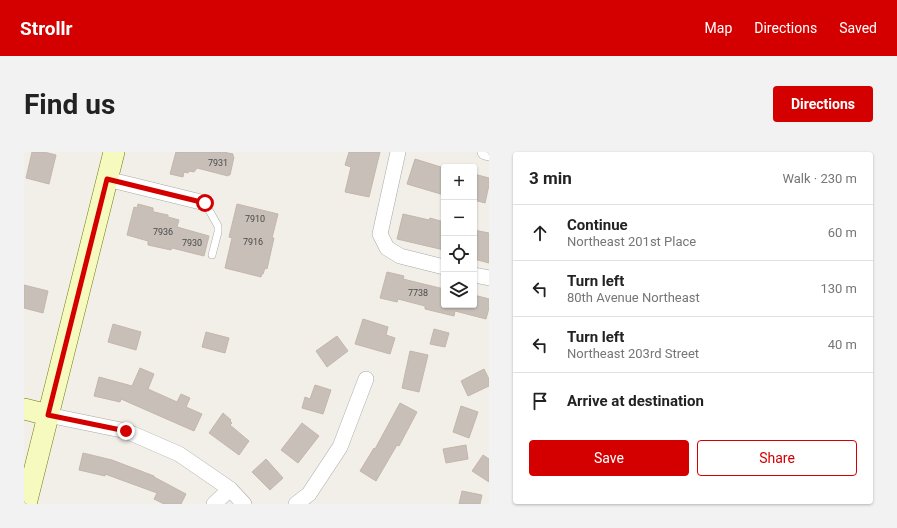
<!DOCTYPE html>
<meta charset="utf-8">
<style>
:root{--surface:#fff;--page:#f2f2f2;--text:#222;--muted:#767676;--line:#e0e0e0;--accent:#d40000}
body{margin:0;font-family:Roboto,sans-serif;background:var(--page);color:var(--text)}
.controls{position:absolute;right:12px;top:12px;display:grid;overflow:hidden;border-radius:4px;box-shadow:0 1px 3px #0004}
.controls button{width:36px;height:36px;display:grid;place-items:center;padding:0;border:0;border-bottom:1px solid var(--line);background:var(--surface);color:var(--text);font:20px sans-serif}
.stop{position:absolute;width:12px;height:12px;margin:-9px;border:3px solid #d40000;border-radius:50%;background:#fff}
.stop.end{background:#d40000;border-color:#fff;box-shadow:0 1px 4px #0008}
.list{margin:0;padding:0;list-style:none}
h2{display:flex;justify-content:space-between;align-items:center;height:52px;margin:0;padding:0 16px;font-size:17px}
h2 small{font-size:13px;font-weight:400;color:var(--muted)}
.list li{display:grid;grid-template-columns:26px 1fr auto;gap:12px;align-items:center;box-sizing:border-box;height:56px;padding:0 16px;border-top:1px solid var(--line)}
.list b{display:block;font-size:15px;white-space:nowrap}
.list p{margin:0;font-size:13px;white-space:nowrap;color:var(--muted)}
.list em{font-size:13px;font-style:normal;color:var(--muted)}
.actions{display:flex;gap:8px;padding:12px 16px}
.actions a{flex:1;padding:9px 0;border:1px solid var(--accent);border-radius:4px;text-align:center;font-size:14px;color:var(--accent)}
.actions .main{background:var(--accent);color:#fff}
.icon{flex:none;width:22px;height:22px;fill:none;stroke:currentColor;stroke-width:2;stroke-linecap:round;stroke-linejoin:round}
.map{position:relative;flex:none;width:465px;height:352px;overflow:hidden;border-radius:4px}
header{display:flex;align-items:center;gap:24px;box-sizing:border-box;height:56px;padding:0 20px;background:var(--accent);color:#fff}
header strong{font-size:19px}
nav{display:flex;gap:22px;margin-inline-start:auto;font-size:14px}
.intro{display:flex;align-items:center;justify-content:space-between;box-sizing:border-box;height:96px;padding:0 24px}
h1{margin:0;font-size:28px}
.button{padding:10px 18px;border-radius:4px;background:var(--accent);color:#fff;font-size:14px;font-weight:700}
main{display:flex;gap:24px;padding:0 24px}
aside{flex:1;background:var(--surface);border-radius:4px;box-shadow:0 1px 3px #0004}
.map>svg:first-child{display:block}
.building{fill:#c7bfb8;stroke:#c4b6ab}
.lines{fill:none;stroke-linecap:round;stroke-linejoin:round}
.lane-casing{stroke:#a9a9a9;stroke-width:8}
.street-casing{stroke:#a9a9a9;stroke-width:16}
.secondary-casing{stroke:#707d05;stroke-width:22}
.lane{stroke:#fff;stroke-width:7}
.street{stroke:#fff;stroke-width:15}
.secondary{stroke:#f7fabf;stroke-width:21}
.route{stroke:#d40000;stroke-width:5}
.labels{text-anchor:middle;dominant-baseline:central;stroke-width:3;stroke-linejoin:round;paint-order:stroke}
.number-label{font-size:9px;fill:#4b4948}
</style>
<header>
<strong>Strollr</strong>
<nav><a>Map</a><a>Directions</a><a>Saved</a></nav>
</header>
<div class="intro"><h1>Find us</h1><a class="button">Directions</a></div>
<main>
<div class="map">
<svg width="465" height="352" viewBox="0 0 465 352">
<rect width="100%" height="100%" fill="#f2efe9"/>
<!-- building -->
<g class="building">
<polygon points="8,0 20,0 32,3 25,32 2,26"/>
<polygon points="152,0 199,0 209,2 209,5 210,5 206,23 204,23 204,24 173,16 170,20 165,19 164,21 160,20 159,25 146,22"/>
<polygon points="325,0 356,0 345,45 321,40 327,15 321,13"/>
<polygon points="391,7 420,16 420,43 383,32"/>
<polygon points="450,22 465,26 465,33 461,51 450,48"/>
<polygon points="114,52 129,56 129,59 130,60 144,63 144,65 155,68 153,75 185,84 180,104 148,96 147,98 124,93 124,89 103,83 110,55 113,56"/>
<polygon points="213,52 254,62 248,86 250,86 243,117 241,116 239,122 238,122 237,125 201,116 208,86 205,85"/>
<polygon points="379,62 405,68 406,66 420,70 420,98 373,87"/>
<polygon points="450,78 465,81 465,111 450,107"/>
<polygon points="363,120 380,124 379,127 420,137 420,153 450,153 450,143 465,147 465,156 462,167 431,159 430,164 401,157 401,154 374,147 373,150 356,146"/>
<polygon points="0,133 24,139 19,161 0,156"/>
<polygon points="339,167 364,175 362,183 371,186 366,202 331,192"/>
<polygon points="89,172 117,180 112,198 84,190"/>
<polygon points="410,177 425,181 421,195 406,192"/>
<polygon points="182,180 205,186 201,201 178,195"/>
<polygon points="313,184 324,199 303,215 292,199"/>
<polygon points="386,199 404,203 395,240 378,236"/>
<polygon points="116,216 130,222 124,237 153,250 157,242 166,246 162,255 178,262 170,279 97,247 96,250 70,244 75,225 108,234"/>
<polygon points="460,217 465,227 465,234 444,244 437,229"/>
<polygon points="291,233 307,238 299,262 278,256 281,245 286,247"/>
<polygon points="376,251 393,260 375,294 373,293 352,329 336,319 350,296 351,297"/>
<polygon points="437,254 454,260 445,286 429,280"/>
<polygon points="199,261 207,268 206,269 208,271 206,273 225,289 215,303 185,281"/>
<polygon points="278,271 295,284 274,311 257,298"/>
<polygon points="442,293 444,307 422,311 419,297"/>
<polygon points="59,301 88,308 130,324 130,325 162,342 157,352 140,352 130,347 133,341 81,322 81,324 55,318"/>
<polygon points="459,303 465,307 465,330 448,319"/>
<polygon points="242,307 259,326 246,338 228,320"/>
<polygon points="438,339 458,343 456,352 435,352"/>
</g>
<g class="lines">
<!-- lane casing -->
<g class="lane-casing">
<polyline id="lane" points="181,51 194,74 194,80 188,103"/>
</g>
<!-- street casing -->
<g class="street-casing">
<g id="street">
<polyline points="374,0 356,82 363,96 376,104 420,115"/>
<polyline points="461,0 465,1"/>
<polyline points="83,27 181,51"/>
<polyline points="450,123 465,126"/>
<polyline points="24,263 102,279 155,302 206,337 220,352"/>
<polyline points="190,352 206,337"/>
<polyline points="272,352 285,342 316,295 342,227"/>
</g>
</g>
<!-- secondary casing -->
<g class="secondary-casing">
<g id="secondary">
<polyline points="0,257 24,263"/>
<polyline points="2,352 90,0"/>
</g>
</g>
<!-- lane -->
<use href="#lane" class="lane"/>
<!-- street -->
<use href="#street" class="street"/>
<!-- secondary -->
<use href="#secondary" class="secondary"/>
</g>
<g class="lines">
<!-- route -->
<polyline class="route" points="102,279 24,263 83,27 181,51"/>
</g>
<g class="labels">
<!-- number labels -->
<g class="number-label">
<text x="194" y="11">7931</text>
<text x="231" y="67">7910</text>
<text x="139" y="80">7936</text>
<text x="229" y="90">7916</text>
<text x="168" y="91">7930</text>
<text x="394" y="141">7738</text>
</g>
</g>
</svg>
<div class="controls">
<button>+</button>
<button>−</button>
<button><svg class="icon" aria-label="locate" viewBox="0 0 24 24"><circle cx="12" cy="12" r="6"/><path d="M12 2v4M12 18v4M2 12h4M18 12h4"/></svg></button>
<button><svg class="icon" aria-label="layers" viewBox="0 0 24 24"><path d="M12 4l9 5-9 5-9-5zM3 14l9 5 9-5"/></svg></button>
</div>
<div class="stop" style="left:181px;top:51px"></div>
<div class="stop end" style="left:102px;top:279px"></div>
</div>
<aside>
<h2>3 min<small>Walk · 230 m</small></h2>
<ul class="list">
<li><svg class="icon" aria-label="ahead" viewBox="0 0 24 24"><path d="M12 20V5M6 11l6-6 6 6"/></svg><div><b>Continue</b><p>Northeast 201st Place</p></div><em>60 m</em></li>
<li><svg class="icon" aria-label="left" viewBox="0 0 24 24"><path d="M17 20v-9H6M10 6l-5 5 5 5"/></svg><div><b>Turn left</b><p>80th Avenue Northeast</p></div><em>130 m</em></li>
<li><svg class="icon" aria-label="left" viewBox="0 0 24 24"><path d="M17 20v-9H6M10 6l-5 5 5 5"/></svg><div><b>Turn left</b><p>Northeast 203rd Street</p></div><em>40 m</em></li>
<li><svg class="icon" aria-label="arrive" viewBox="0 0 24 24"><path d="M6 21V4h12l-3 4 3 4H6"/></svg><div><b>Arrive at destination</b></div></li>
</ul>
<div class="actions"><a class="main">Save</a><a>Share</a></div>
</aside>
</main>
